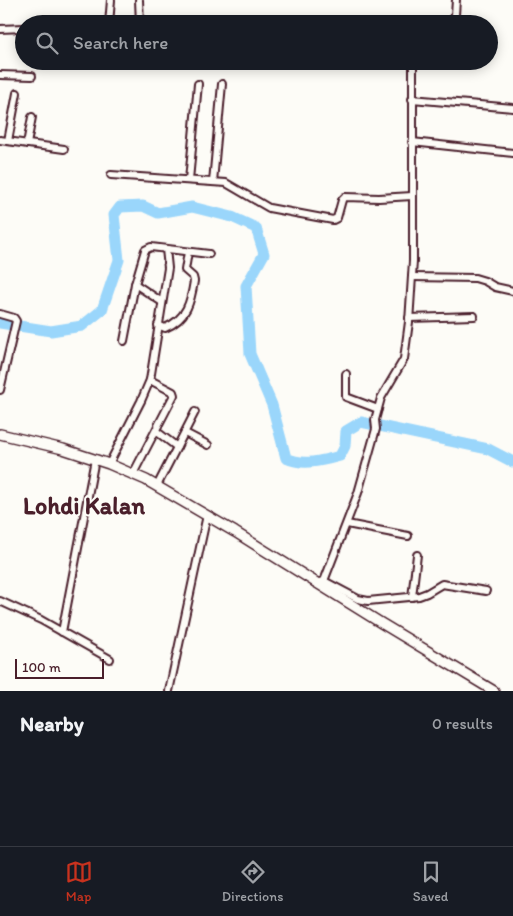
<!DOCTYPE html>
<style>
:root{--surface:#171b24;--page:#242831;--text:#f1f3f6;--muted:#9ea1a6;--line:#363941;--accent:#c8321e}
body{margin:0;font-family:Itim,sans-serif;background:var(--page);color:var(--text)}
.scale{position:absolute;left:15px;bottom:12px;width:89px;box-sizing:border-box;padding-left:5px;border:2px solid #4a1f2b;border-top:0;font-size:14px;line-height:18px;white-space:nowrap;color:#4a1f2b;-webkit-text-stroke:4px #fdfcf7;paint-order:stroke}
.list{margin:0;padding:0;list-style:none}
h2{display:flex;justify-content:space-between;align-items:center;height:65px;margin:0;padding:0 20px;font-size:21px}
h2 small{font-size:16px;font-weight:400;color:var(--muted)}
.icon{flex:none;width:28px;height:28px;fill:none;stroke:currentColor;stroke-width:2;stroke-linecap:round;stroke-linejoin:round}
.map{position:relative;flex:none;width:513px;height:691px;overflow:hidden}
.search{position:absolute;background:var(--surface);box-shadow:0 2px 12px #0003;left:15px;right:15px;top:15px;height:55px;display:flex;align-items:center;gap:12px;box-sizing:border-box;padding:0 18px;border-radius:28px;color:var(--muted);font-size:19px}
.sheet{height:155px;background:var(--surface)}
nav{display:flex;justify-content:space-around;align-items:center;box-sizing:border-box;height:70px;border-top:1px solid var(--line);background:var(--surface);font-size:14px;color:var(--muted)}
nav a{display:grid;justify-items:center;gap:2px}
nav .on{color:var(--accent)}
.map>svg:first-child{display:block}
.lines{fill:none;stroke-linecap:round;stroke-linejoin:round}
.river{stroke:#9ad6fb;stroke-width:11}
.street-casing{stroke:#4a1f2b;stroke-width:10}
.secondary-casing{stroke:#4a1f2b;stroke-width:12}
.street{stroke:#fdfcf7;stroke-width:6}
.secondary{stroke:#fdfcf7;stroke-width:9}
.labels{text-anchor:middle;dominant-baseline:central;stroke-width:4;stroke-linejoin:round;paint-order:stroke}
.quarter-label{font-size:24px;font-weight:bold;fill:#4a1f2b;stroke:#fdfcf7}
</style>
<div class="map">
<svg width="513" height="691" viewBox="0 0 513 691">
<rect width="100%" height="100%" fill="#fdfcf7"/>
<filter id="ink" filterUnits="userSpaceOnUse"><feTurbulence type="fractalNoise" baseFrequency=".02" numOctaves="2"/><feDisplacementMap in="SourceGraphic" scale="10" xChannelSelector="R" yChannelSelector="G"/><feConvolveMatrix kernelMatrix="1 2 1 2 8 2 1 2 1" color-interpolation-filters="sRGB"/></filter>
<g filter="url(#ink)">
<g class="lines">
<!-- river -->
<path class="river" d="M0,323L51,331L82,326L102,310L119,260L114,215L120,207L143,206L158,213L192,207L232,217L256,228L264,254L246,286L250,354L272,405L286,458C303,466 322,461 340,456L345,446L346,431L361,422L488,449L513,462"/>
<!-- street casing -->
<g class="street-casing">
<g id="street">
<polyline points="139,0 140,24"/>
<polyline points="109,24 111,0"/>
<polyline points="450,24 455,15 456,0"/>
<polyline points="0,29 24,28"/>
<polyline points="0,75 32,76"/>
<polyline points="412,99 513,108"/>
<polyline points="0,140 64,149"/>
<polyline points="8,141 17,93"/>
<polyline points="412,142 513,153"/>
<polyline points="27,144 32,117"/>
<polyline points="111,175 226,183 269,208 333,220 337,218 342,200 345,197 379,198 412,196"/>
<polyline points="189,180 198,84"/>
<polyline points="213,182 222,84"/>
<polyline points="412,277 475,278 485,281 495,287 513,291"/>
<polyline points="135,284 162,302"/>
<polyline points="0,314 14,318 16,321 0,390"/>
<polyline points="409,318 474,316"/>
<path d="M158,325L165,328C187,319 191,301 194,281L193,277L185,270L188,252"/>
<polyline points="124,341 135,284 145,250 151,247 209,254"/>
<polyline points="346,374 346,397 378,409"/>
<polyline points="156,431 177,447"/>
<polyline points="185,433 208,445"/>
<polyline points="109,464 141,401 150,380 168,268 166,249"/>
<polyline points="133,474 174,395 173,392 150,380"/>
<polyline points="157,486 195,412"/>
<polyline points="347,524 408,536"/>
<polyline points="324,581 358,599 368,601 419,596 427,593 442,584 486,591"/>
<polyline points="315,583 324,581 358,493 376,429 375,420 381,398 404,359 409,322 413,261 413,61"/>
<polyline points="412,597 417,555"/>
<polyline points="0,601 41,620 110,659"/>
<polyline points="62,632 95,459"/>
<polyline points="169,691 207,515"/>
</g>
</g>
<!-- secondary casing -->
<g class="secondary-casing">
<polyline id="secondary" points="0,434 63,449 109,464 146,480 235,532 381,623 494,691"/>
</g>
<!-- street -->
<use href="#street" class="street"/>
<!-- secondary -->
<use href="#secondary" class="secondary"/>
</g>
</g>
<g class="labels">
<!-- quarter labels -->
<g class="quarter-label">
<text x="84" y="505">Lohdi Kalan</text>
</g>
</g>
</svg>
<div class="scale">100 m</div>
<div class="search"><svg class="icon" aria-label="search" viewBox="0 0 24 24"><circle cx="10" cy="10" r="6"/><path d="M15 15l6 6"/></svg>Search here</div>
</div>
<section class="sheet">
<h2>Nearby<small>0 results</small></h2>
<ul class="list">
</ul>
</section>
<nav>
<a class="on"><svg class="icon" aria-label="map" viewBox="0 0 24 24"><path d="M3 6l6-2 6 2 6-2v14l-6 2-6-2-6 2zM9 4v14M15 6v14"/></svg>Map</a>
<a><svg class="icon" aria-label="directions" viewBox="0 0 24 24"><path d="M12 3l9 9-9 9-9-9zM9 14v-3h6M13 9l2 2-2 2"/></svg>Directions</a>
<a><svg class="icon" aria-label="saved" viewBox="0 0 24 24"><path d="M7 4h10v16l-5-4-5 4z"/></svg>Saved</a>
</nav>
